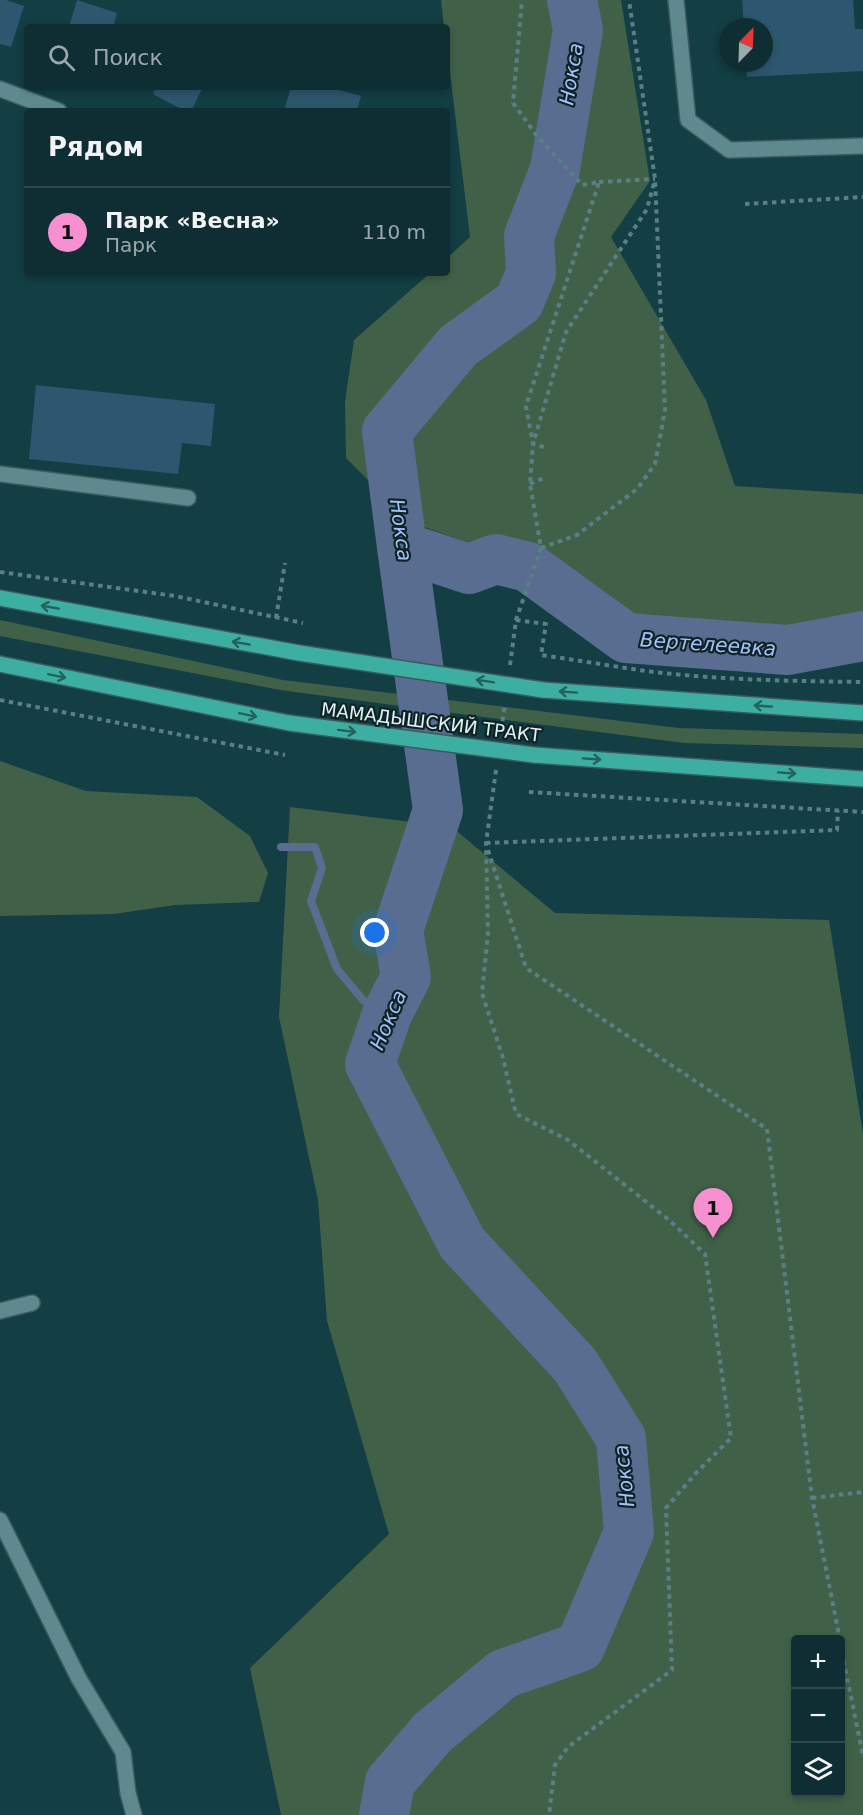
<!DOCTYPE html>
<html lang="ru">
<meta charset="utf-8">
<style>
:root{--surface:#0e2e33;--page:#17363b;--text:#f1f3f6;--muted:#9ba8ac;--line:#2e4a4e;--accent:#f690d0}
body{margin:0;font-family:"DejaVu Sans",sans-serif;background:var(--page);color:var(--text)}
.controls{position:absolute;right:18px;bottom:18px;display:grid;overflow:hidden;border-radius:6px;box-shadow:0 3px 9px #0003}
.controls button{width:54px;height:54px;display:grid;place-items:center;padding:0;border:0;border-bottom:2px solid var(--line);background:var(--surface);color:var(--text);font:30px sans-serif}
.compass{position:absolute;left:719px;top:18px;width:54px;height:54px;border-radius:50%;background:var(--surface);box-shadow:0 3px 9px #0003;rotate:23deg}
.you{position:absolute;left:375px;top:933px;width:21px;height:21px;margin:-15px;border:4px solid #fff;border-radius:50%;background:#1a73e8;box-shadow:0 0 0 9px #1a73e833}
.badge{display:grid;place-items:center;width:39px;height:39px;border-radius:50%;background:var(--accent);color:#111;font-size:20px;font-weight:700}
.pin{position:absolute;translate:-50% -50px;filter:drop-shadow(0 2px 3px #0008)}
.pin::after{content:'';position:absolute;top:32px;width:21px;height:18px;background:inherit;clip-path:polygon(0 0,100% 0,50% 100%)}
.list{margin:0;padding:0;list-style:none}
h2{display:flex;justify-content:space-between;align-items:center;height:78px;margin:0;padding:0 24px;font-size:26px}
h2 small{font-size:20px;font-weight:400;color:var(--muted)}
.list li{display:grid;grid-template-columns:39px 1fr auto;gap:18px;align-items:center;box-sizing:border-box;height:90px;padding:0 24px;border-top:2px solid var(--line)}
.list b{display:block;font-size:22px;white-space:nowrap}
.list p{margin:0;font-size:20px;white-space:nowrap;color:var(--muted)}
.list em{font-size:20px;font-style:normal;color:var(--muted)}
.icon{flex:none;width:33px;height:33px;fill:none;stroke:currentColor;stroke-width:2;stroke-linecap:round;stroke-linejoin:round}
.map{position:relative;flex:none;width:863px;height:1815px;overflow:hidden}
.search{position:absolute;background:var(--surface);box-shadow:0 3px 9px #0003;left:24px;top:24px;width:426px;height:66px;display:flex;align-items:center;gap:15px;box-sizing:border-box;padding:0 21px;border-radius:6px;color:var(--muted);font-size:22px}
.panel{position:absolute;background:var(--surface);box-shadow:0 3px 9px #0003;left:24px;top:108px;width:426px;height:168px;border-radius:6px}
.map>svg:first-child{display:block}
.green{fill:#406148;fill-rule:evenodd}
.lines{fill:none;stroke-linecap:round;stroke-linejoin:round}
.stream{stroke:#586d8f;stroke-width:8}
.river{stroke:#586d8f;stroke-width:50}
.building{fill:#2d576e}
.service-casing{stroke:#3b5a5e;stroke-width:18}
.primary-casing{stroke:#3b5a5e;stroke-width:18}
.path{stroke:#5a7f84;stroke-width:4;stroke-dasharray:4.5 4.5;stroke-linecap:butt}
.service{stroke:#5e8a8f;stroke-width:15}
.primary{stroke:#3dafa2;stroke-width:15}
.primary-bridge-casing{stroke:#3b5a5e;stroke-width:18;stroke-linecap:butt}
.primary-bridge{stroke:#3dafa2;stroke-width:15}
.oneway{stroke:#24615d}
.labels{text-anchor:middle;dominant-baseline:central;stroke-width:4.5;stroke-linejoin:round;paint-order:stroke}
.street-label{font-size:18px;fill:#ddf4f7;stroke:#102224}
.water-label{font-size:20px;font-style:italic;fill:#a1c3fd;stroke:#102224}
</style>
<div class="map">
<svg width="863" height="1815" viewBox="0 0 863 1815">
<rect width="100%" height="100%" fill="#123e44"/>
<!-- green -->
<g class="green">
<polygon points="441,0 621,0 650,181 611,237 706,400 735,486 863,494 863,659 790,664 588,638 500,554 410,522 346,458 345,402 354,340 430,273 447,273 447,258 470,237 447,48 447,27 444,27"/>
<polygon points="0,620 283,680 679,728 863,734 863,748 684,743 468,715 280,690 0,636"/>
<polygon points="0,761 86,791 197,797 250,836 268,873 259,902 175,905 114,914 0,916"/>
<path d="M290,807L452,827L555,913L829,920L863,1134V1815H281L250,1668L389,1534L327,1321L318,1200L279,1017ZM796,1640H840V1792H796Z"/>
</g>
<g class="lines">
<!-- stream -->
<polyline class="stream" points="281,847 315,847 322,868 311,901 337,969 363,1000 387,1014"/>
<!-- river -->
<g class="river">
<polyline points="402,547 469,569 496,559 528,567 626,638 788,650 863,636"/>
<polyline points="384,1815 390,1782 432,1733 503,1674 580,1647 629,1532 621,1438 575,1365 462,1243 370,1064 387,1014 406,977 398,930 438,810 402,547 387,431 458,346 519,302 531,273 529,236 555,169 578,30 572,0"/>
</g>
</g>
<!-- building -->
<g class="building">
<polygon points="0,0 6,0 24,6 11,47 0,44"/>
<polygon points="77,0 117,13 113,27 69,27"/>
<polygon points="742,0 853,0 855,29 863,29 863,71 747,77 746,63 764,63 764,27 744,27"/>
<polygon points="156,87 203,87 191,111 185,111 153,94"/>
<polygon points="291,87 328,87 361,96 357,111 284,111"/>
<polygon points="36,385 215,404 211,446 182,443 178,474 29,459"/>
</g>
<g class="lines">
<!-- service casing -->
<g class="service-casing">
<g id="service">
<polyline points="676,0 688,120 729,150 863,146"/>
<polyline points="0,89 59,111"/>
<polyline points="0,474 188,498"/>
<polyline points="0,1311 32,1303"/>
<polyline points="0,1520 78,1677 123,1752 128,1793 134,1815"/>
</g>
</g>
<!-- primary casing -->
<g class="primary-casing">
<g id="primary">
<polyline points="0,598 299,653"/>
<polyline points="0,664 289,723"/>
<polyline points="543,690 863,713"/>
<polyline points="534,755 863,779"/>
</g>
</g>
<!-- path -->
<g class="path">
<polyline points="599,182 655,179"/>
<polyline points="745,204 863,197"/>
<polyline points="544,447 533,444 566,332 647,209 654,183"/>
<polyline points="530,484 544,478"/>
<polyline points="541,548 577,535 637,489 655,464 665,410 655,179 629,0"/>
<polyline points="0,572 175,596 303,623"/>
<polyline points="276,618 285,563"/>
<path d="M516,620L546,624L541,655C576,660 611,666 646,671C718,680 791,681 863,682"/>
<polyline points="510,665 516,620 541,548 530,484 533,444 526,406 599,182 582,185 537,136 513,103 522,0"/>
<polyline points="0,700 285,755"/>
<polyline points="501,730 505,705"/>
<polyline points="496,770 486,843 488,933 482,993 503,1058 516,1114 568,1140 669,1220 705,1254 731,1438 696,1473 666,1508 672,1670 568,1747 555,1765 549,1815"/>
<polyline points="529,792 863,812"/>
<polyline points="486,843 837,830 838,811"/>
<polyline points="488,850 526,968 767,1129 812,1498 840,1640"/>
<polyline points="812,1498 863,1492"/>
<polyline points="840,1643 863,1756"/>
</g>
<!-- service -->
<use href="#service" class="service"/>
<!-- primary -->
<use href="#primary" class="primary"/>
<!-- primary-bridge casing -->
<g class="primary-bridge-casing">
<g id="primary-bridge">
<polyline points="299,653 543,690"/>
<polyline points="289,723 534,755"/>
</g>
</g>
<!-- primary-bridge -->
<use href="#primary-bridge" class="primary-bridge"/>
</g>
<!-- one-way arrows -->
<defs><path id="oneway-shaft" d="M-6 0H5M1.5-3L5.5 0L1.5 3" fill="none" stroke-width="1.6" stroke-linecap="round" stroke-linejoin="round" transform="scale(1.5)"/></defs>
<g class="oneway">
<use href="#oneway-shaft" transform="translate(50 607) rotate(-170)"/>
<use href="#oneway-shaft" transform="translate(241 643) rotate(-170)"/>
<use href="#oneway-shaft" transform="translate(57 676) rotate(12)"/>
<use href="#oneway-shaft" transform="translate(485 681) rotate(-171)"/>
<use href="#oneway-shaft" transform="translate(568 692) rotate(-176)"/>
<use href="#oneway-shaft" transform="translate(763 706) rotate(-176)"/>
<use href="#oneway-shaft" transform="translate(248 715) rotate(12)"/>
<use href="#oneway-shaft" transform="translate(347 731) rotate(7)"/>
<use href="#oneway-shaft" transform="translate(592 759) rotate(4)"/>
<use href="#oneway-shaft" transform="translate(787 773) rotate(4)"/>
</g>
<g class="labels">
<!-- street labels -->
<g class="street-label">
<text transform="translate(431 722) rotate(7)">МАМАДЫШСКИЙ ТРАКТ</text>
</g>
<!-- water labels -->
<g class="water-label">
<text transform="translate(571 74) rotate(-81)">Нокса</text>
<text transform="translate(401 530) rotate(82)">Нокса</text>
<text transform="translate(708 644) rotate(4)">Вертелеевка</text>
<text transform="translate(388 1020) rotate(-67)">Нокса</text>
<text transform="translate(624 1476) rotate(-96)">Нокса</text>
</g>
</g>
</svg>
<div class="controls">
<button>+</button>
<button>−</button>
<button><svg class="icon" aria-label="layers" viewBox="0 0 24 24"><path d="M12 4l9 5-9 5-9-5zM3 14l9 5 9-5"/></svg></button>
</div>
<svg class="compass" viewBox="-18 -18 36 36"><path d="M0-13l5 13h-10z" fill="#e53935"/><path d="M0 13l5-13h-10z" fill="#9ba8ac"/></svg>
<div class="you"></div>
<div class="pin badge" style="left:713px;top:1238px">1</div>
<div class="search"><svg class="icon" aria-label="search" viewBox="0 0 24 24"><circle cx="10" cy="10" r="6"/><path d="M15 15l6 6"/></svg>Поиск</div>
<section class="panel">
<h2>Рядом<small></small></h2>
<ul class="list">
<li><span class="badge">1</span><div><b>Парк «Весна»</b><p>Парк</p></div><em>110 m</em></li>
</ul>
</section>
</div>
